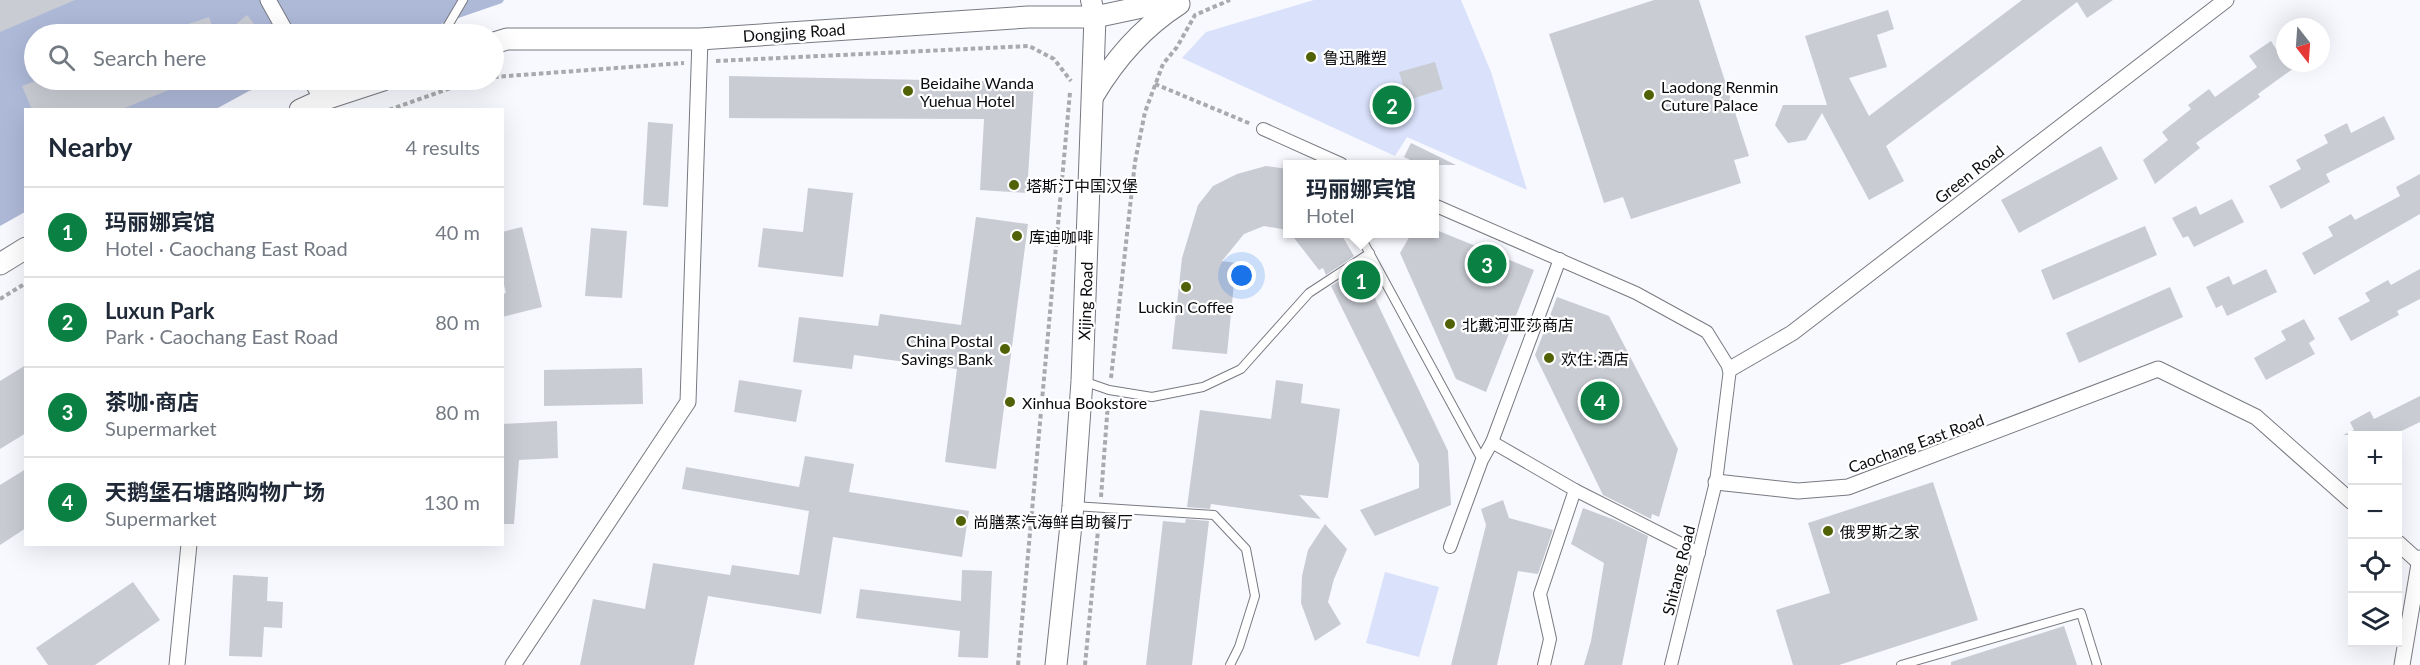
<!DOCTYPE html>
<meta charset="utf-8">
<style>
:root{--surface:#fff;--page:#f2f2f3;--text:#1f2937;--muted:#747a83;--line:#e0e1e3;--accent:#0b8043}
body{margin:0;font-family:Lato,"Noto Sans SC",sans-serif;background:var(--page);color:var(--text)}
.controls{position:absolute;right:18px;bottom:18px;display:grid;overflow:hidden;border-radius:0px;box-shadow:0 6px 24px #0002}
.controls button{width:54px;height:54px;display:grid;place-items:center;padding:0;border:0;border-bottom:2px solid var(--line);background:var(--surface);color:var(--text);font:30px sans-serif}
.compass{position:absolute;left:2276px;top:18px;width:54px;height:54px;border-radius:50%;background:var(--surface);box-shadow:0 6px 24px #0002;rotate:163deg}
.you{position:absolute;left:1242px;top:276px;width:21px;height:21px;margin:-15px;border:4px solid #fff;border-radius:50%;background:#1a73e8;box-shadow:0 0 0 9px #1a73e833}
.badge{display:grid;place-items:center;width:39px;height:39px;border-radius:50%;background:var(--accent);color:#fff;font-size:20px;font-weight:700}
.pin{position:absolute;translate:-50% -50%;border:3px solid #fff;box-shadow:0 2px 6px #0006}
.popup{position:absolute;left:1283px;top:160px;width:156px;height:78px;box-sizing:border-box;display:grid;place-content:center;border-radius:0px;background:var(--surface);filter:drop-shadow(0 2px 4px #0005);font-size:20px;white-space:nowrap;color:var(--muted)}
.popup b{font-size:22px;color:var(--text)}
.popup::after{content:'';position:absolute;left:50%;top:100%;margin-left:-12px;border:12px solid transparent;border-top-color:var(--surface)}
.list{margin:0;padding:0;list-style:none}
h2{display:flex;justify-content:space-between;align-items:center;height:78px;margin:0;padding:0 24px;font-size:26px}
h2 small{font-size:20px;font-weight:400;color:var(--muted)}
.list li{display:grid;grid-template-columns:39px 1fr auto;gap:18px;align-items:center;box-sizing:border-box;height:90px;padding:0 24px;border-top:2px solid var(--line)}
.list b{display:block;font-size:22px;white-space:nowrap}
.list p{margin:0;font-size:20px;white-space:nowrap;color:var(--muted)}
.list em{font-size:20px;font-style:normal;color:var(--muted)}
.icon{flex:none;width:33px;height:33px;fill:none;stroke:currentColor;stroke-width:2;stroke-linecap:round;stroke-linejoin:round}
.map{position:relative;flex:none;width:2420px;height:665px;overflow:hidden}
.search{position:absolute;background:var(--surface);box-shadow:0 6px 24px #0002;left:24px;top:24px;width:480px;height:66px;display:flex;align-items:center;gap:15px;box-sizing:border-box;padding:0 21px;border-radius:33px;color:var(--muted);font-size:22px}
.panel{position:absolute;background:var(--surface);box-shadow:0 6px 24px #0002;left:24px;top:108px;width:480px;height:438px;border-radius:0px}
.map>svg:first-child{display:block}
.green{fill:#d9e1fb}
.forest{fill:#aeb9d8}
.building{fill:#caccd4}
.lines{fill:none;stroke-linecap:round;stroke-linejoin:round}
.service-casing{stroke:#787a81;stroke-width:10}
.pedestrian-casing{stroke:#787a81;stroke-width:14}
.minor-casing{stroke:#787a81;stroke-width:17}
.tertiary-casing{stroke:#787a81;stroke-width:22}
.secondary-casing{stroke:#787a81;stroke-width:23}
.path{stroke:#a9aaae;stroke-width:4;stroke-dasharray:4.5 3;stroke-linecap:butt}
.service{stroke:#fff;stroke-width:8}
.pedestrian{stroke:#fff;stroke-width:12}
.minor{stroke:#fff;stroke-width:15}
.tertiary{stroke:#fff;stroke-width:20}
.secondary{stroke:#fff;stroke-width:21}
.poi-dot{fill:#506106;stroke:#fff;stroke-width:2}
.labels{text-anchor:middle;dominant-baseline:central;stroke-width:4.5;stroke-linejoin:round;paint-order:stroke}
.street-label{font-size:16px;fill:#0a0b0e;stroke:#fff}
.poi-label{font-size:16px;fill:#0a0b0e;stroke:#fff;text-anchor:start}
</style>
<div class="map">
<svg width="2420" height="665" viewBox="0 0 2420 665">
<rect width="100%" height="100%" fill="#f8f9fe"/>
<!-- green -->
<g class="green">
<polygon points="1314,0 1461,0 1491,72 1527,190 1407,137 1395,156 1182,58 1206,32"/>
<polygon points="1385,572 1439,587 1419,657 1366,643"/>
</g>
<!-- forest -->
<polygon class="forest" points="0,0 504,0 502,3 412,34 34,34 34,80 283,80 249,91 216,109 26,110 25,212 0,226"/>
<!-- building -->
<g class="building">
<polygon points="0,0 75,0 0,32"/>
<polygon points="1654,0 1699,0 1749,156 1734,160 1741,183 1631,219 1623,197 1604,203 1549,34"/>
<polygon points="2022,0 2113,0 2087,18 2077,2 1886,146 1904,181 1869,200 1822,113 1806,140 1788,143 1775,125 1783,105 1827,105 1805,36 1888,10 1894,29 1877,35 1887,67 1849,78 1869,116"/>
<polygon points="247,15 262,34 224,34"/>
<polygon points="209,17 215,34 165,34 165,32"/>
<polygon points="2271,41 2276,49 2285,43 2285,63 2301,63 2258,94 2260,97 2196,143 2200,148 2155,184 2143,160 2168,140 2162,132 2191,109 2188,105 2209,89 2215,97 2257,67 2249,56"/>
<polygon points="1435,62 1443,89 1408,100 1399,72"/>
<polygon points="729,76 1034,82 1027,193 980,190 984,119 729,118"/>
<polygon points="38,80 193,80 120,110 32,110 22,86"/>
<polygon points="2384,116 2395,139 2326,174 2330,182 2281,209 2269,186 2301,169 2296,160 2328,143 2324,135 2347,123 2351,133"/>
<polygon points="648,122 673,124 668,207 643,205"/>
<polygon points="1411,143 1456,165 1421,165 1404,157"/>
<polygon points="2101,146 2118,179 2019,233 2001,200"/>
<polygon points="1266,166 1287,169 1287,230 1264,226 1244,234 1222,261 1236,263 1227,354 1172,349 1182,258 1198,205 1213,186 1237,174"/>
<polygon points="2420,174 2420,214 2314,275 2302,253 2333,236 2328,227 2351,214 2355,220 2400,196 2396,187"/>
<polygon points="808,188 853,193 843,277 758,267 763,228 803,232"/>
<polygon points="2232,199 2244,222 2194,247 2188,236 2183,238 2172,218 2196,206 2200,215"/>
<polygon points="976,217 1028,224 996,469 945,462 957,369 854,355 852,369 793,362 799,317 878,326 880,314 961,325"/>
<polygon points="2145,226 2157,255 2053,300 2041,270"/>
<polygon points="522,227 542,307 502,317 502,294 506,293 502,277 502,232"/>
<polygon points="591,228 627,231 622,298 585,296"/>
<polygon points="1434,229 1534,270 1486,392 1456,379 1400,253 1411,234 1434,234"/>
<polygon points="1291,234 1341,234 1354,256 1326,275 1323,268 1319,270"/>
<polygon points="1360,267 1448,451 1451,505 1375,536 1360,510 1419,488 1419,464 1331,286"/>
<polygon points="2266,269 2277,292 2227,316 2222,305 2216,308 2206,287 2229,276 2233,285"/>
<polygon points="2420,269 2420,299 2397,311 2399,315 2351,341 2338,318 2370,301 2365,293 2388,280 2391,285"/>
<polygon points="2170,287 2183,317 2079,363 2066,333"/>
<polygon points="1557,297 1609,316 1678,449 1659,517 1652,514 1651,519 1603,495 1535,355"/>
<polygon points="2304,319 2315,339 2309,343 2315,354 2266,380 2254,358 2286,340 2281,331"/>
<polygon points="26,365 26,433 0,449 0,381"/>
<polygon points="642,368 643,404 544,406 544,370"/>
<polygon points="739,380 802,390 796,422 734,412"/>
<polygon points="1276,380 1303,384 1301,403 1340,409 1328,498 1299,495 1321,519 1211,504 1210,509 1187,507 1200,410 1271,419"/>
<polygon points="2420,396 2420,422 2393,435 2343,435 2354,430 2350,422 2370,411 2374,419"/>
<polygon points="557,421 558,458 519,460 514,524 502,524 502,424"/>
<polygon points="805,456 854,464 849,492 969,511 962,557 833,537 821,614 708,596 694,665 580,665 593,599 645,609 653,563 730,575 732,565 799,575 809,511 682,489 686,467 799,487"/>
<polygon points="26,469 26,528 0,545 0,485"/>
<polygon points="1933,482 1978,620 1839,665 1793,665 1776,610 1830,593 1808,523"/>
<polygon points="1503,500 1509,518 1553,530 1538,574 1518,571 1497,665 1451,665 1486,525 1481,509"/>
<polygon points="1583,508 1615,520 1648,536 1622,665 1584,665 1591,641 1604,563 1571,544"/>
<polygon points="1186,519 1209,521 1192,665 1146,665 1163,521 1185,523"/>
<polygon points="1325,524 1347,549 1334,579 1328,602 1341,624 1315,641 1301,603 1302,576 1308,550"/>
<polygon points="962,570 992,571 988,658 958,657 960,631 856,618 860,589 961,601"/>
<polygon points="233,575 268,577 267,601 283,602 282,628 264,627 262,657 229,656"/>
<polygon points="133,582 160,620 95,665 48,665 36,648"/>
<polygon points="2064,626 2077,665 1951,665 1951,662"/>
</g>
<g class="lines">
<!-- service casing -->
<g class="service-casing">
<g id="service">
<polyline points="443,34 463,0"/>
<polyline points="1359,234 1482,460"/>
<polyline points="1083,381 1109,390 1152,397 1203,387 1241,369 1309,293 1370,253"/>
<polyline points="1074,506 1214,515 1246,549 1255,596 1239,647 1230,665"/>
<polyline points="1901,665 2081,613 2097,665"/>
</g>
</g>
<!-- pedestrian casing -->
<g class="pedestrian-casing">
<g id="pedestrian">
<polyline points="1263,129 1341,164"/>
<polyline points="1434,205 1636,293 1707,332 1730,369 1716,482 1671,665"/>
<polyline points="1492,442 1575,490 1540,594 1550,639 1544,665"/>
<polyline points="1575,490 1699,553"/>
<polyline points="1450,547 1482,460 1492,442 1560,259"/>
</g>
</g>
<!-- minor casing -->
<g class="minor-casing">
<g id="minor">
<polyline points="268,0 287,34"/>
<polyline points="311,80 322,100"/>
<polyline points="1730,369 1792,333 2226,0"/>
<polyline points="1716,482 1798,491 1848,487 2158,369 2256,417 2352,502"/>
<polyline points="2398,543 2419,562"/>
<polyline points="177,665 189,544"/>
<polyline points="513,665 688,402 700,39"/>
<polyline points="2402,665 2420,558"/>
</g>
</g>
<!-- tertiary casing -->
<g class="tertiary-casing">
<polyline id="tertiary" points="1091,0 1095,17"/>
</g>
<!-- secondary casing -->
<g class="secondary-casing">
<g id="secondary">
<polyline points="494,43 507,39 700,39 1028,17 1095,17 1175,0"/>
<path d="M1093,96C1115,59 1143,27 1179,4"/>
<polyline points="300,110 322,100 383,80"/>
<polyline points="0,264 26,248"/>
<polyline points="1056,665 1073,506 1082,381 1095,17"/>
</g>
</g>
<!-- path -->
<g class="path">
<polyline points="716,61 1029,46 1054,59 1071,81"/>
<polyline points="494,77 684,63"/>
<polyline points="1155,84 1251,124"/>
<polyline points="389,110 473,80"/>
<polyline points="0,299 26,283"/>
<polyline points="1111,378 1135,162 1145,112 1163,64 1177,47 1195,15 1230,0"/>
<polyline points="1101,497 1108,403"/>
<polyline points="1018,665 1070,92"/>
<polyline points="1085,665 1099,520"/>
</g>
<!-- service -->
<use href="#service" class="service"/>
<!-- pedestrian -->
<use href="#pedestrian" class="pedestrian"/>
<!-- minor -->
<use href="#minor" class="minor"/>
<!-- tertiary -->
<use href="#tertiary" class="tertiary"/>
<!-- secondary -->
<use href="#secondary" class="secondary"/>
</g>
<!-- markers -->
<g class="poi-dot">
<circle cx="1311" cy="57" r="6"/>
<circle cx="908" cy="91" r="6"/>
<circle cx="1649" cy="95" r="6"/>
<circle cx="1014" cy="185" r="6"/>
<circle cx="1017" cy="236" r="6"/>
<circle cx="1186" cy="287" r="6"/>
<circle cx="1450" cy="324" r="6"/>
<circle cx="1005" cy="349" r="6"/>
<circle cx="1549" cy="358" r="6"/>
<circle cx="1010" cy="402" r="6"/>
<circle cx="961" cy="521" r="6"/>
<circle cx="1828" cy="531" r="6"/>
</g>
<g class="labels">
<!-- street labels -->
<g class="street-label">
<text transform="translate(794 32) rotate(-4)">Dongjing Road</text>
<text transform="translate(1969 174) rotate(-38)">Green Road</text>
<text transform="translate(1085 301) rotate(-88)">Xijing Road</text>
<text transform="translate(1916 443) rotate(-20)">Caochang East Road</text>
<text transform="translate(1678 570) rotate(-76)">Shitang Road</text>
</g>
<!-- poi labels -->
<g class="poi-label">
<text x="1323" y="57">鲁迅雕塑</text>
<text x="920" y="82">Beidaihe Wanda<tspan x="920" dy="18">Yuehua Hotel</tspan></text>
<text x="1661" y="86">Laodong Renmin<tspan x="1661" dy="18">Cuture Palace</tspan></text>
<text x="1026" y="185">塔斯汀中国汉堡</text>
<text x="1029" y="236">库迪咖啡</text>
<text x="1186" y="306" text-anchor="middle">Luckin Coffee</text>
<text x="1462" y="324">北戴河亚莎商店</text>
<text x="993" y="340" text-anchor="end">China Postal<tspan x="993" dy="18">Savings Bank</tspan></text>
<text x="1561" y="358">欢住·酒店</text>
<text x="1022" y="402">Xinhua Bookstore</text>
<text x="973" y="521">尚膳蒸汽海鲜自助餐厅</text>
<text x="1840" y="531">俄罗斯之家</text>
</g>
</g>
</svg>
<div class="controls">
<button>+</button>
<button>−</button>
<button><svg class="icon" aria-label="locate" viewBox="0 0 24 24"><circle cx="12" cy="12" r="6"/><path d="M12 2v4M12 18v4M2 12h4M18 12h4"/></svg></button>
<button><svg class="icon" aria-label="layers" viewBox="0 0 24 24"><path d="M12 4l9 5-9 5-9-5zM3 14l9 5 9-5"/></svg></button>
</div>
<svg class="compass" viewBox="-18 -18 36 36"><path d="M0-13l5 13h-10z" fill="#e53935"/><path d="M0 13l5-13h-10z" fill="#747a83"/></svg>
<div class="you"></div>
<div class="pin badge" style="left:1361px;top:280px">1</div>
<div class="popup"><b>玛丽娜宾馆</b>Hotel</div>
<div class="pin badge" style="left:1392px;top:105px">2</div>
<div class="pin badge" style="left:1487px;top:264px">3</div>
<div class="pin badge" style="left:1600px;top:401px">4</div>
<div class="search"><svg class="icon" aria-label="search" viewBox="0 0 24 24"><circle cx="10" cy="10" r="6"/><path d="M15 15l6 6"/></svg>Search here</div>
<section class="panel">
<h2>Nearby<small>4 results</small></h2>
<ul class="list">
<li><span class="badge">1</span><div><b>玛丽娜宾馆</b><p>Hotel · Caochang East Road</p></div><em>40 m</em></li>
<li><span class="badge">2</span><div><b>Luxun Park</b><p>Park · Caochang East Road</p></div><em>80 m</em></li>
<li><span class="badge">3</span><div><b>茶咖·商店</b><p>Supermarket</p></div><em>80 m</em></li>
<li><span class="badge">4</span><div><b>天鹅堡石塘路购物广场</b><p>Supermarket</p></div><em>130 m</em></li>
</ul>
</section>
</div>
